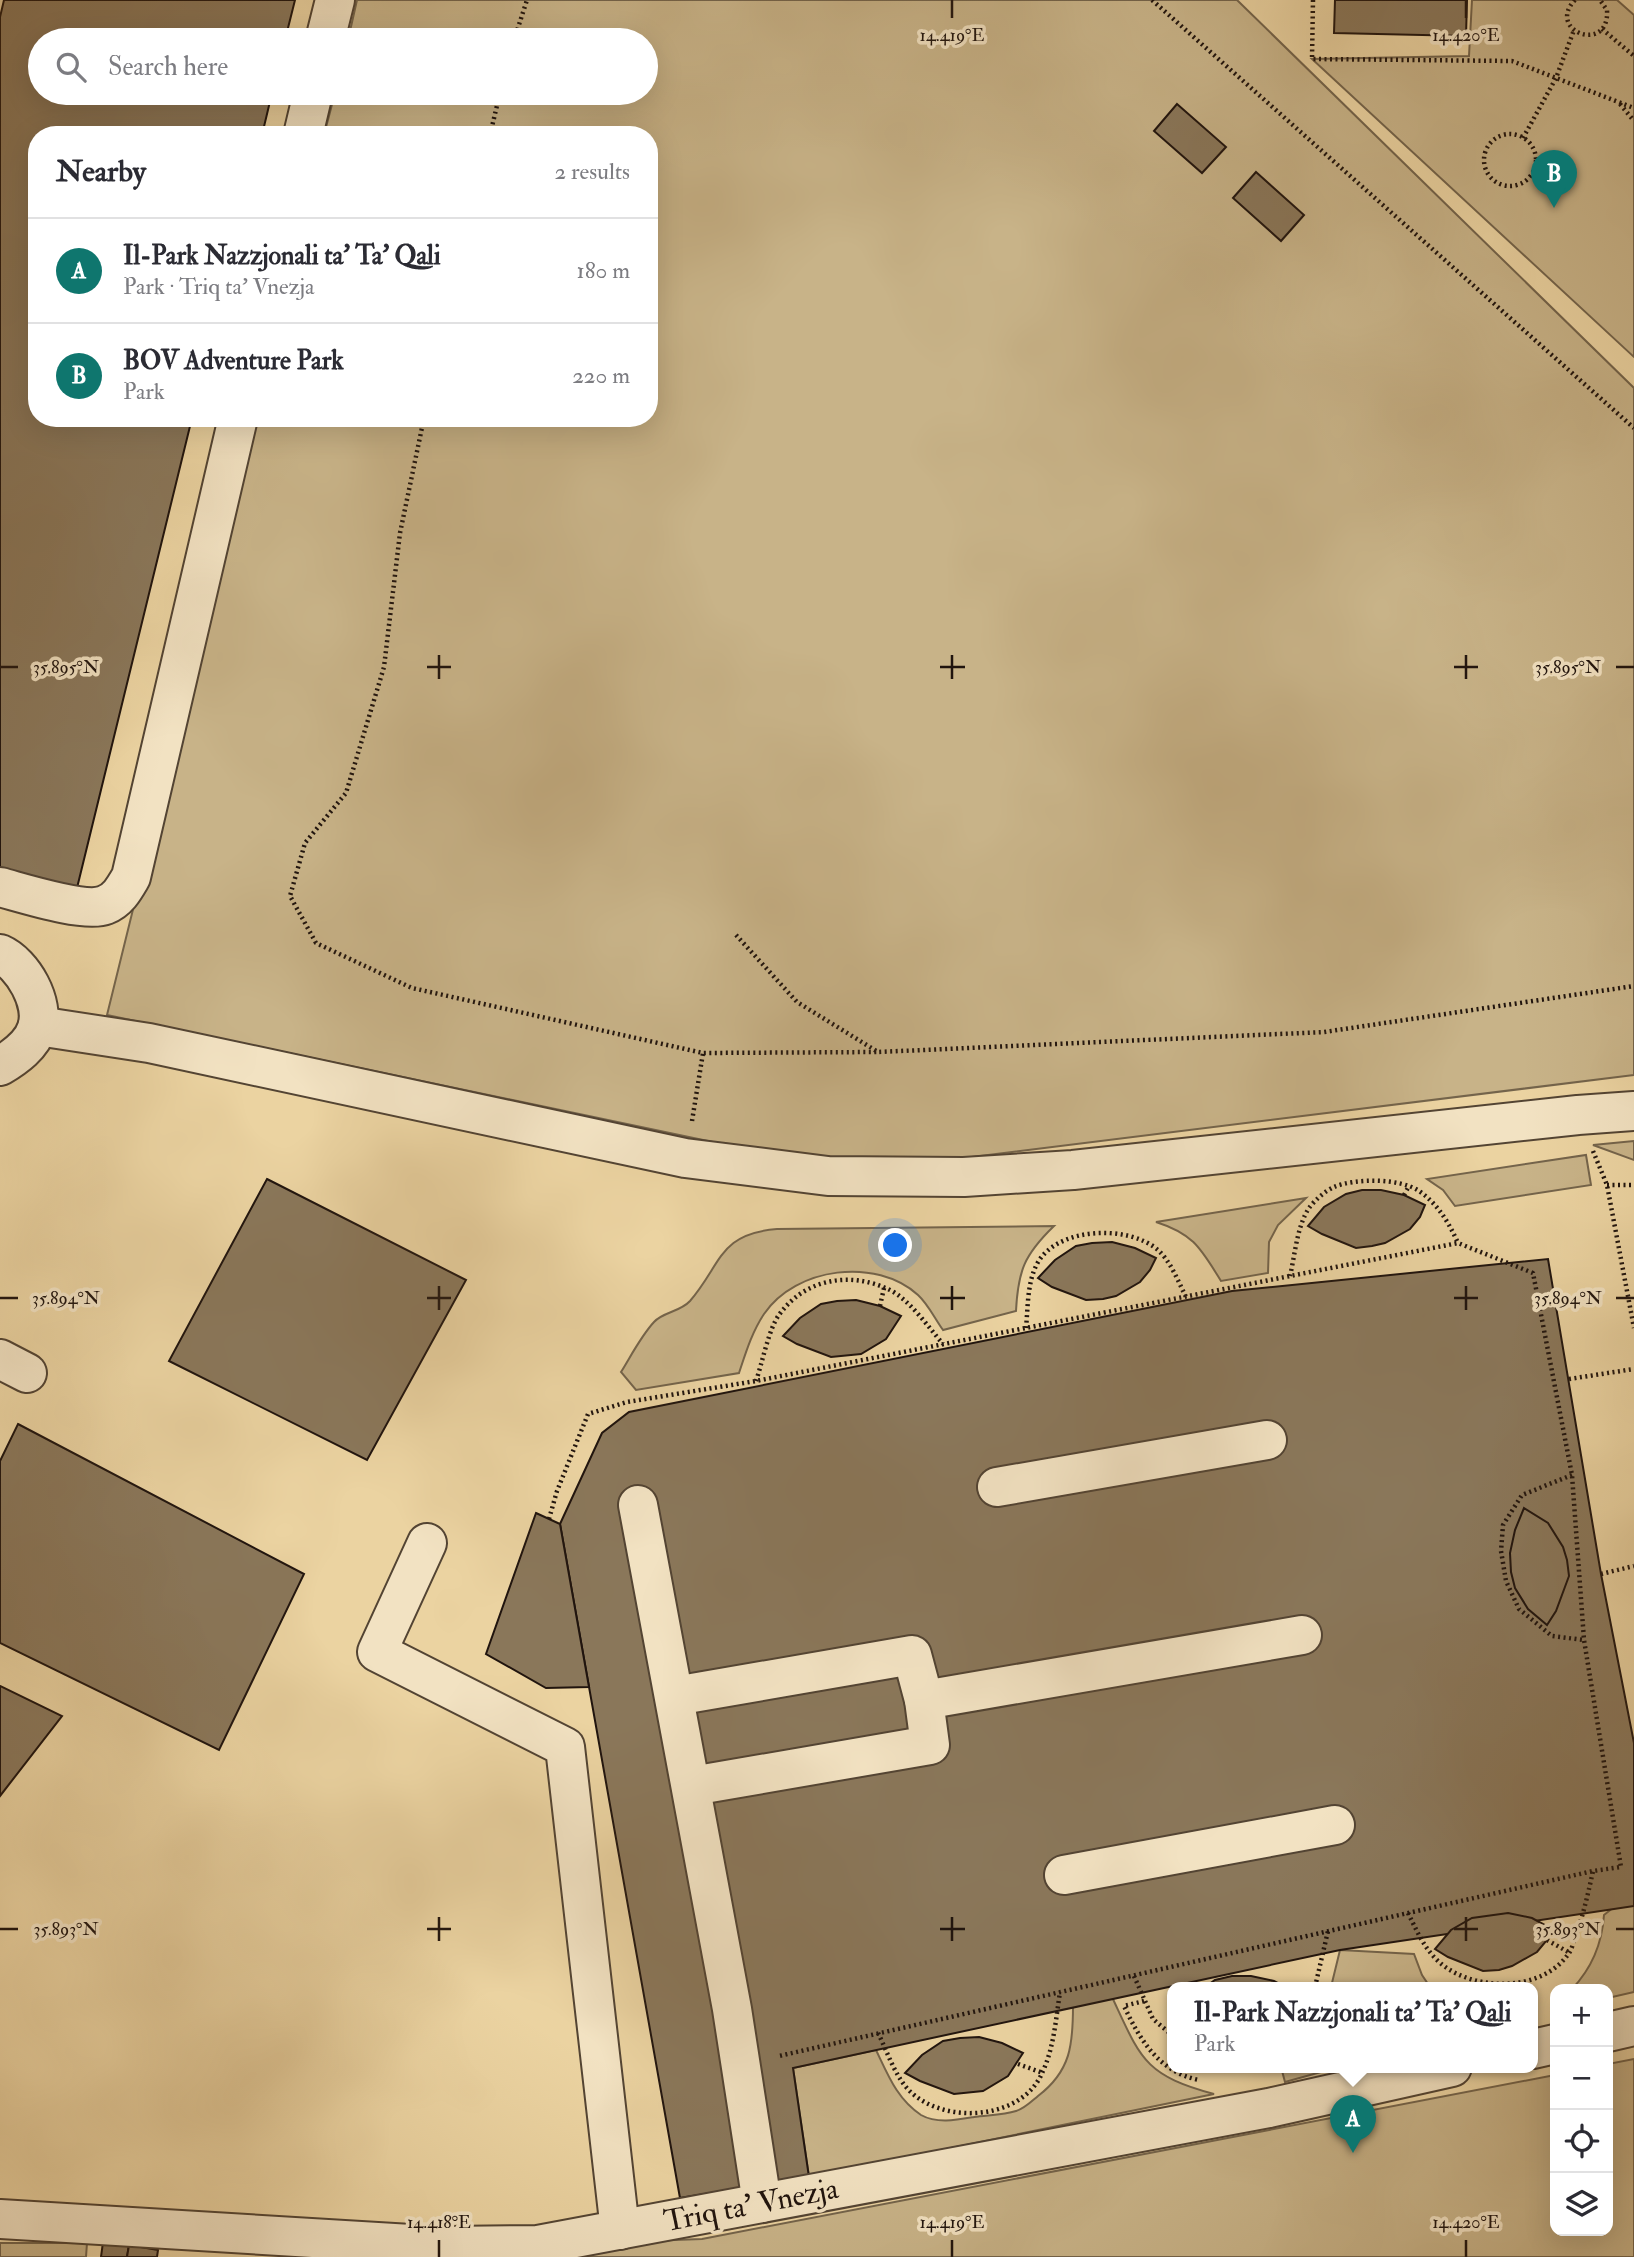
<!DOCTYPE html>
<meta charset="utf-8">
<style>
:root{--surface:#fff;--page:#f7f7f7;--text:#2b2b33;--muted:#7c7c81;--line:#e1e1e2;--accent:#0f766e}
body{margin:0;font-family:"IM FELL Double Pica",serif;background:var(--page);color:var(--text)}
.controls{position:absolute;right:21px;bottom:21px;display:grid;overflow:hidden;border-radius:14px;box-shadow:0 7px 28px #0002}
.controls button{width:63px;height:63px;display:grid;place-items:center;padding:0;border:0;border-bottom:2px solid var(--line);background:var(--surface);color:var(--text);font:35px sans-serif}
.you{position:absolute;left:896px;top:1246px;width:24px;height:24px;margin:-18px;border:5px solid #fff;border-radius:50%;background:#1a73e8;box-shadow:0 0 0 10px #1a73e833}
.badge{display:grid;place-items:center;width:46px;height:46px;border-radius:50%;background:var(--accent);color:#fff;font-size:23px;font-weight:700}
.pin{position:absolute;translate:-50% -58px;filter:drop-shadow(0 2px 4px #0008)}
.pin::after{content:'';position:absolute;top:37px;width:24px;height:21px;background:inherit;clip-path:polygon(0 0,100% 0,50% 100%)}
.popup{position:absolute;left:1167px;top:1982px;width:371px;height:91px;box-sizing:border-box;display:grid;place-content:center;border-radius:14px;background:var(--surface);filter:drop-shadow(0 2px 5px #0005);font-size:23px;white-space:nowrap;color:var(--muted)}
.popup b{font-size:26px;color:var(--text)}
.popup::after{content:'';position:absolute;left:50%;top:100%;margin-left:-14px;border:14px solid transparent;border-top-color:var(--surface)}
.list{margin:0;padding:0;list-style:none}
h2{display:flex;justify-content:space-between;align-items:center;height:91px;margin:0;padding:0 28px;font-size:30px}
h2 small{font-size:23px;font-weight:400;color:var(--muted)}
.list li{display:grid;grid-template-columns:46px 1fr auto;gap:21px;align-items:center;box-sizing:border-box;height:105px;padding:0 28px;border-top:2px solid var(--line)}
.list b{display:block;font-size:26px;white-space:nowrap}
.list p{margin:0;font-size:23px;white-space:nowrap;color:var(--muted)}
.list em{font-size:23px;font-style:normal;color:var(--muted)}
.icon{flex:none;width:38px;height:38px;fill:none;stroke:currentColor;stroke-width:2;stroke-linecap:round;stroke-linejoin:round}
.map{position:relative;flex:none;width:1634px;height:2257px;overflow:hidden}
.search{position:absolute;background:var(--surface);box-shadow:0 7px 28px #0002;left:28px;top:28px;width:630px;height:77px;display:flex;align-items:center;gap:18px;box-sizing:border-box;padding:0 24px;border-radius:38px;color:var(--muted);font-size:26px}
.panel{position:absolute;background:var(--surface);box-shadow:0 7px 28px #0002;left:28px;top:126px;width:630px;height:301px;border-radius:28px}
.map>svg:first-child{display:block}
.green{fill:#c8b388;stroke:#74644b;stroke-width:2}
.building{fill:#8a775a;stroke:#20140e;stroke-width:2}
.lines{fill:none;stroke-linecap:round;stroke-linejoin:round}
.minor-casing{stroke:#534433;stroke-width:42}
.path{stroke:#20140e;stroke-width:4.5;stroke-dasharray:2 3.5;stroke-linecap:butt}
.minor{stroke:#f2e2c2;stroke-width:38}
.ticks{fill:none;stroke:#20140e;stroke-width:2.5}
.labels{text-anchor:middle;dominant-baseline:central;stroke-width:7;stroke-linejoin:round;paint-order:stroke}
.street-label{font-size:30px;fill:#20140e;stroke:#f2e2c2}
.ticks-label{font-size:18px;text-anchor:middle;fill:#20140e;stroke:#f2e2c2;stroke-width:7;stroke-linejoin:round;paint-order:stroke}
</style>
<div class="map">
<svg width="1634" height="2257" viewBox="0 0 1634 2257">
<rect width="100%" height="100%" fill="#ebd3a1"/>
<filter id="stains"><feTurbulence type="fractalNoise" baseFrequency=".00286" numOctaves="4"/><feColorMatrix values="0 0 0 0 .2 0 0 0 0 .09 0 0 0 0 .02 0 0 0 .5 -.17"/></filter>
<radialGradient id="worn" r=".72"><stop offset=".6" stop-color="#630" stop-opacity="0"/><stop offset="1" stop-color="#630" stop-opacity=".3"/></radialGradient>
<!-- green -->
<g class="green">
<polygon points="357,0 1237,0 1634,388 1634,1075 972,1157 866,1161 727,1145 107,1015 254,418 649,418 649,135 324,135 335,93 646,93 646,40 348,40"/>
<polygon points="1472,0 1617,0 1634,15 1634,357 1312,59 1469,56"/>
<polygon points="1634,1141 1634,1160 1593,1145"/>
<polygon points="1586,1155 1591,1185 1455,1206 1443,1190 1427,1179"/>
<path d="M1306,1198L1278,1225L1269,1242L1268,1273L1221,1281C1201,1249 1194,1234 1156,1222Z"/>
<path d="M1054,1226C1024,1255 1018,1271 1016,1311L943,1330C935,1319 928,1304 918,1295C876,1257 796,1267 764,1314C752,1332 746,1352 739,1373L636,1390L621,1372C631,1356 641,1336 654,1322C663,1312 680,1312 690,1301C722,1264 718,1234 777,1229Z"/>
<path d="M1634,1891V1992L1608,1998V1989H1572C1592,1968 1602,1945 1604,1915Z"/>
<polygon points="1340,1950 1414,1954 1422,1975 1430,1987 1331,1987"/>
<path d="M1112,1997C1141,2059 1144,2075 1214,2094L809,2177L793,2068L876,2050C888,2075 897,2099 921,2115C937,2124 957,2120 974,2117C987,2115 1003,2115 1016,2111C1024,2109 1032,2101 1038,2096C1071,2071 1073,2044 1073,2006Z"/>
<polygon points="1634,2059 1634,2257 520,2257 538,2245 702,2239 1555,2075 1555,2231 1608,2231 1608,2064"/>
<polygon points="1281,2067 1339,2067 1285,2082"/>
<polygon points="0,2243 87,2243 86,2257 0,2257"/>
</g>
<!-- building -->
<g class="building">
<polygon points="4,0 295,0 285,40 40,40 40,93 272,93 262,135 37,135 37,418 192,418 76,892 0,874 0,17"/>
<polygon points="1335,0 1467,0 1466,36 1334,33"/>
<polygon points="1177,104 1226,147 1202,173 1154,131"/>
<polygon points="1256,172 1304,215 1281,241 1233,198"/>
<polygon points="267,1179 466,1280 367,1460 169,1361"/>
<polygon points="1362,1190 1381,1190 1404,1195 1425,1205 1420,1217 1410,1229 1385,1243 1372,1246 1356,1248 1322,1234 1308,1226 1324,1207 1346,1194"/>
<polygon points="1112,1242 1135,1248 1156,1258 1150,1270 1140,1282 1116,1296 1103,1299 1086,1300 1052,1287 1038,1278 1055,1260 1076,1246 1092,1243"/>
<polygon points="1548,1259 1601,1574 1634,1743 1634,1906 1340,1950 793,2068 809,2177 680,2198 560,1524 602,1433 629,1412 1232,1291"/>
<polygon points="856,1300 880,1306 901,1316 886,1339 861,1354 831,1357 797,1344 783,1336 800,1318 821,1304 837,1301"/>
<polygon points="18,1424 304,1574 219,1750 0,1643 0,1461"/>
<polygon points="1524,1508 1548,1523 1563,1547 1567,1560 1569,1576 1556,1611 1547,1625 1528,1609 1515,1588 1511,1572 1510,1553 1515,1530"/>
<polygon points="536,1513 560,1524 589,1687 546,1688 486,1654"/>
<polygon points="0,1686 62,1716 0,1796"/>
<polygon points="1508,1913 1532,1918 1552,1929 1547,1940 1537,1952 1512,1966 1499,1970 1483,1971 1448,1957 1435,1949 1451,1930 1472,1918"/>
<polygon points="1232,1976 1251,1976 1274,1981 1285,1987 1205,1987 1215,1980"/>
<polygon points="979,2037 1002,2043 1023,2053 1008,2076 983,2091 954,2094 920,2081 905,2073 922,2055 943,2041 960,2038"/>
<polygon points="103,2242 129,2245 127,2257 101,2257"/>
<polygon points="129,2245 158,2250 157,2257 127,2257"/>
</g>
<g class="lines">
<!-- minor casing -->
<g class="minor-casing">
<g id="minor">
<polyline points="325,40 335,0"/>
<polyline points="303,135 313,93"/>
<path d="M0,887C23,893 85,913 105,905C118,900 124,889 131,877L238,418"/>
<path d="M0,954C23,964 45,1003 37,1028C32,1045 15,1057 0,1066"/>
<polyline points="38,1026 149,1043 685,1158 828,1176 964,1177 1073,1170 1578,1115 1634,1111"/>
<polyline points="0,1359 27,1373"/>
<polyline points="997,1487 1267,1440"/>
<polyline points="638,1505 732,2009 762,2203"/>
<polyline points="427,1543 377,1652 565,1747 620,2230"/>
<polyline points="675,1696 912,1655 924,1700 930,1745 692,1786"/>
<polyline points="924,1700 1302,1635"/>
<polyline points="1064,1875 1335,1825"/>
<polyline points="1608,2032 1634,2026"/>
<polyline points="1533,2049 1555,2044"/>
<polyline points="0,2219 444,2246 538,2245 1269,2108 1452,2067"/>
</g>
</g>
<!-- path -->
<g class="path">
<polyline points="1152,0 1634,428"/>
<polyline points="1313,0 1312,59 1512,61 1634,108"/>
<path d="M1575,0C1545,31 1610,55 1607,10L1600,0"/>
<polyline points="1602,29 1634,56"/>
<polyline points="514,40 527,0"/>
<polyline points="1620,104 1634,121"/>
<circle cx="1510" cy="160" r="26"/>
<polyline points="490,135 500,93"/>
<polyline points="1523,138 1556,78 1574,30"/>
<polyline points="424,418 400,533 384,667 346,793 305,843 290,896 316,943 412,988 703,1053 878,1052"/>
<polyline points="736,935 797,1002 878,1052 1324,1032 1634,986"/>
<polyline points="692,1121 703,1053"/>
<polyline points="1593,1151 1607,1185 1634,1328"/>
<polyline points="1607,1185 1634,1185"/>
<polyline points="1404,1195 1409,1186"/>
<path d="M1290,1276C1295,1255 1297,1226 1309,1208C1315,1200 1325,1191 1334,1187C1355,1178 1400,1178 1419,1191C1438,1204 1449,1223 1458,1243"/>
<polyline points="880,1306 884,1288"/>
<path d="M1026,1328C1028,1308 1027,1283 1037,1264C1056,1227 1128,1224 1158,1250C1171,1262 1178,1281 1186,1297"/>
<polyline points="1569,1379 1634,1369"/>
<path d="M756,1381C762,1364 769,1328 779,1315C805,1278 851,1271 890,1290C910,1300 929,1328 943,1344"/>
<polyline points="1572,1475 1522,1495 1503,1525 1501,1551 1506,1581 1519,1609 1552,1636 1584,1640"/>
<polyline points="549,1519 557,1491 588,1414 627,1402 756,1381 1458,1243 1533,1273 1572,1475 1584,1640 1621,1867 1593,1871 779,2056"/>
<polyline points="1601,1574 1634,1566"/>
<path d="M1408,1913C1416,1929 1423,1946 1436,1959C1468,1992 1542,1994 1569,1953C1572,1949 1573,1943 1575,1938C1583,1916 1588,1894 1593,1871"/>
<polyline points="1547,1940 1570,1953"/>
<polyline points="1134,1976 1153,2019 1173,2036"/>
<polyline points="1315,1987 1328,1931"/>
<path d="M1144,2001L1124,2006C1140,2040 1159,2072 1199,2080"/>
<path d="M878,2033C888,2053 896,2080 913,2094C949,2125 1024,2119 1043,2071C1054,2047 1056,2018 1060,1992"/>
<polyline points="1018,2064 1043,2073"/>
</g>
<!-- minor -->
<use href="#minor" class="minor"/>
</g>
<!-- ticks -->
<path class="ticks" d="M952,0V18M1466,0V18M439,655V679M952,655V679M1466,655V679M0,667H18M427,667H451M940,667H965M1454,667H1478M1616,667H1634M439,1286V1310M952,1286V1310M1466,1286V1310M0,1298H18M427,1298H451M940,1298H965M1454,1298H1478M1616,1298H1634M439,1917V1941M952,1917V1941M1466,1917V1941M0,1929H18M427,1929H451M940,1929H965M1454,1929H1478M1616,1929H1634M439,2240V2257M952,2240V2257M1466,2240V2257"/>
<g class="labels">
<!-- street labels -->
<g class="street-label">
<text transform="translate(751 2205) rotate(-11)">Triq ta' Vnezja</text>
</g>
</g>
<g class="ticks-label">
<text x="952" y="41">14.419°E</text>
<text x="1466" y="41">14.420°E</text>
<text x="66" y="673">35.895°N</text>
<text x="1568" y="673">35.895°N</text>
<text x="66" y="1304">35.894°N</text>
<text x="1568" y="1304">35.894°N</text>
<text x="66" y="1935">35.893°N</text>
<text x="1568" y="1935">35.893°N</text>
<text x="439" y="2228">14.418°E</text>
<text x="952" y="2228">14.419°E</text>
<text x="1466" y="2228">14.420°E</text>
</g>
<rect width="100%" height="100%" filter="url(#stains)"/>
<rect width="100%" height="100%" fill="url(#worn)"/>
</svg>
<div class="controls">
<button>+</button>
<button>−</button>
<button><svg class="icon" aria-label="locate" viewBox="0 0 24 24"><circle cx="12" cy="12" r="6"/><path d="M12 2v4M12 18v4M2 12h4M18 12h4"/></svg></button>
<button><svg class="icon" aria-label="layers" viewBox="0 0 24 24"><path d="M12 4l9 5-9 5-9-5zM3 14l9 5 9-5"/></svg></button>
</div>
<div class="you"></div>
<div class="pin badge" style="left:1353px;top:2153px">A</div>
<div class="popup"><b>Il-Park Nazzjonali ta' Ta' Qali</b>Park</div>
<div class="pin badge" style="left:1554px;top:208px">B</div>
<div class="search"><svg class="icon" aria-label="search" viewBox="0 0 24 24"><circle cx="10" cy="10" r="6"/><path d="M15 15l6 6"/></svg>Search here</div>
<section class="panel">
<h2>Nearby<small>2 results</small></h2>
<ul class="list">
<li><span class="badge">A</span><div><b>Il-Park Nazzjonali ta' Ta' Qali</b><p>Park · Triq ta' Vnezja</p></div><em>180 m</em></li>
<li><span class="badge">B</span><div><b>BOV Adventure Park</b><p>Park</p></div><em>220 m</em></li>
</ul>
</section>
</div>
